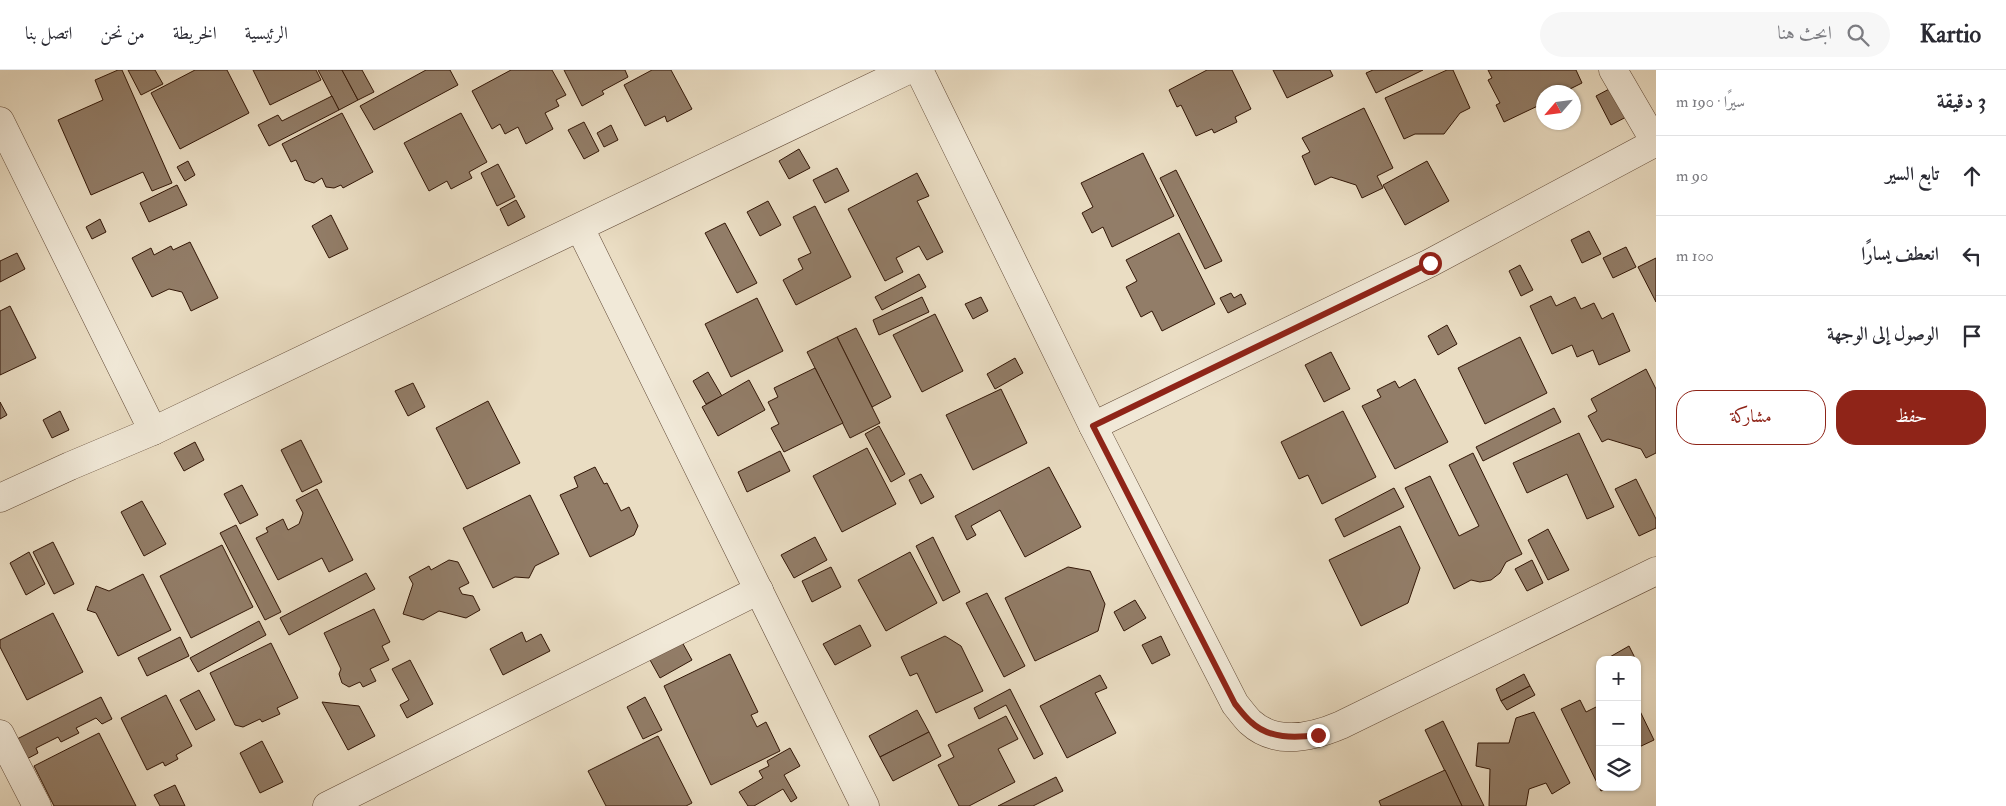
<!DOCTYPE html>
<html lang="ar">
<meta charset="utf-8">
<style>
:root{--surface:#fff;--page:#f7f7f7;--text:#2b2b33;--muted:#7c7c81;--line:#e1e1e2;--accent:#8f2418}
body{margin:0;font-family:"IM FELL Double Pica",Amiri,serif;background:var(--page);color:var(--text);direction:rtl}
.controls{position:absolute;right:15px;bottom:15px;display:grid;overflow:hidden;border-radius:10px;box-shadow:0 1px 4px #0004}
.controls button{width:45px;height:45px;display:grid;place-items:center;padding:0;border:0;border-bottom:1px solid var(--line);background:var(--surface);color:var(--text);font:25px sans-serif}
.compass{position:absolute;left:1536px;top:15px;width:45px;height:45px;border-radius:50%;background:var(--surface);box-shadow:0 1px 4px #0004;rotate:242deg}
.stop{position:absolute;width:15px;height:15px;margin:-11px;border:4px solid #8f2418;border-radius:50%;background:#fff}
.stop.end{background:#8f2418;border-color:#fff;box-shadow:0 1px 5px #0008}
.list{margin:0;padding:0;list-style:none}
h2{display:flex;justify-content:space-between;align-items:center;height:65px;margin:0;padding:0 20px;font-size:21px}
h2 small{font-size:16px;font-weight:400;color:var(--muted)}
.list li{display:grid;grid-template-columns:32px 1fr auto;gap:15px;align-items:center;box-sizing:border-box;height:80px;padding:0 20px;border-top:1px solid var(--line)}
.list b{display:block;font-size:19px;white-space:nowrap}
.list em{font-size:16px;font-style:normal;color:var(--muted)}
.actions{display:flex;gap:10px;padding:15px 20px}
.actions a{flex:1;padding:11px 0;border:1px solid var(--accent);border-radius:20px;text-align:center;font-size:18px;color:var(--accent)}
.actions .main{background:var(--accent);color:#fff}
.icon{flex:none;width:28px;height:28px;fill:none;stroke:currentColor;stroke-width:2;stroke-linecap:round;stroke-linejoin:round}
.map{position:relative;flex:none;width:1656px;height:736px;overflow:hidden;direction:ltr}
header{display:flex;align-items:center;gap:30px;box-sizing:border-box;height:70px;padding:0 25px;background:var(--surface);border-bottom:1px solid var(--line)}
header strong{font-size:24px}
nav{display:flex;gap:28px;margin-inline-start:auto;font-size:18px}
.search{width:350px;height:45px;background:var(--page);display:flex;align-items:center;gap:12px;box-sizing:border-box;padding:0 18px;border-radius:28px;color:var(--muted);font-size:19px}
main{display:flex}
aside{flex:1;background:var(--surface)}
.map>svg:first-child{display:block}
.building{fill:#927d68;stroke:#321606}
.lines{fill:none;stroke-linecap:round;stroke-linejoin:round}
.minor-casing{stroke:#604835;stroke-width:29}
.minor{stroke:#f1e9d8;stroke-width:28}
.route{stroke:#8f2418;stroke-width:6}
</style>
<header>
<strong>Kartio</strong>
<div class="search"><svg class="icon" aria-label="search" viewBox="0 0 24 24"><circle cx="10" cy="10" r="6"/><path d="M15 15l6 6"/></svg>ابحث هنا</div>
<nav><a>الرئيسية</a><a>الخريطة</a><a>من نحن</a><a>اتصل بنا</a></nav>
</header>
<main>
<aside>
<h2>3 دقيقة<small>سيرًا · 190 m</small></h2>
<ul class="list">
<li><svg class="icon" aria-label="ahead" viewBox="0 0 24 24"><path d="M12 20V5M6 11l6-6 6 6"/></svg><div><b>تابع السير</b></div><em>90 m</em></li>
<li><svg class="icon" aria-label="left" viewBox="0 0 24 24"><path d="M17 20v-9H6M10 6l-5 5 5 5"/></svg><div><b>انعطف يسارًا</b></div><em>100 m</em></li>
<li><svg class="icon" aria-label="arrive" viewBox="0 0 24 24"><path d="M6 21V4h12l-3 4 3 4H6"/></svg><div><b>الوصول إلى الوجهة</b></div></li>
</ul>
<div class="actions"><a class="main">حفظ</a><a>مشاركة</a></div>
</aside>
<div class="map">
<svg width="1656" height="736" viewBox="0 0 1656 736">
<rect width="100%" height="100%" fill="#eaddc3"/>
<filter id="stains"><feTurbulence type="fractalNoise" baseFrequency=".004" numOctaves="4"/><feColorMatrix values="0 0 0 0 .2 0 0 0 0 .09 0 0 0 0 .02 0 0 0 .5 -.17"/></filter>
<radialGradient id="worn" r=".72"><stop offset=".6" stop-color="#630" stop-opacity="0"/><stop offset="1" stop-color="#630" stop-opacity=".3"/></radialGradient>
<!-- building -->
<g class="building">
<polygon points="118,0 122,0 172,113 152,121 143,102 91,125 58,50 103,30 95,10"/>
<polygon points="128,0 155,0 163,14 141,25"/>
<polygon points="195,0 227,0 249,43 180,79 151,23"/>
<polygon points="253,0 316,0 321,10 270,35"/>
<polygon points="318,0 342,0 358,30 339,40"/>
<polygon points="342,0 362,0 374,22 358,30"/>
<polygon points="426,0 450,0 458,15 374,60 360,36"/>
<polygon points="511,0 552,0 566,25 556,30 559,36 545,43 553,59 526,74 518,57 505,64 500,54 492,59 472,21"/>
<polygon points="564,0 625,0 628,7 602,21 604,24 582,36"/>
<polygon points="652,0 671,0 692,39 667,52 665,46 645,56 624,15"/>
<polygon points="1207,0 1232,0 1251,39 1235,47 1237,52 1214,63 1212,59 1196,66 1181,35 1177,37 1169,20"/>
<polygon points="1273,0 1330,0 1333,6 1287,28"/>
<polygon points="1373,0 1423,0 1376,23 1366,3"/>
<polygon points="1447,0 1453,0 1470,38 1460,43 1444,64 1415,64 1404,69 1385,28"/>
<polygon points="1488,0 1576,0 1582,13 1564,22 1544,22 1544,33 1504,52 1496,35 1500,33 1488,10 1492,8"/>
<polygon points="1613,17 1628,46 1611,55 1596,26"/>
<polygon points="332,26 339,40 269,76 258,55 278,45 282,51"/>
<polygon points="1364,38 1393,98 1377,106 1383,118 1362,128 1356,115 1331,107 1315,115 1302,86 1310,82 1302,68"/>
<polygon points="342,43 373,102 343,118 341,115 334,118 326,117 322,108 314,113 305,110 296,90 291,92 282,74"/>
<polygon points="461,43 487,92 469,102 472,108 451,119 447,111 429,121 404,73"/>
<polygon points="584,52 599,81 584,89 568,60"/>
<polygon points="611,55 618,70 604,77 597,63"/>
<polygon points="799,79 810,98 789,109 779,91"/>
<polygon points="1143,83 1174,146 1112,177 1103,157 1092,163 1082,143 1093,137 1081,113"/>
<polygon points="188,91 195,105 185,111 177,97"/>
<polygon points="1427,91 1449,131 1405,155 1383,115"/>
<polygon points="498,94 515,127 497,136 481,103"/>
<polygon points="837,98 849,121 825,133 813,110"/>
<polygon points="1176,100 1222,191 1205,199 1160,108"/>
<polygon points="917,103 929,126 917,131 943,182 927,190 919,176 896,188 903,202 885,211 848,139"/>
<polygon points="177,115 187,135 149,152 140,133"/>
<polygon points="516,130 525,147 508,156 500,139"/>
<polygon points="768,131 781,155 760,166 747,142"/>
<polygon points="815,136 851,207 796,235 783,210 803,199 798,189 811,183 793,147"/>
<polygon points="331,145 348,179 329,188 312,156"/>
<polygon points="100,149 106,162 92,169 86,157"/>
<polygon points="725,153 757,213 737,223 705,163"/>
<polygon points="1589,161 1601,184 1582,193 1571,170"/>
<polygon points="1179,163 1215,234 1162,261 1152,241 1141,247 1126,217 1137,211 1126,190"/>
<polygon points="190,172 218,228 191,241 182,222 169,219 152,227 132,188 151,178 154,185 171,176 173,180"/>
<polygon points="1626,177 1636,197 1613,208 1603,188"/>
<polygon points="17,183 25,199 0,212 0,191"/>
<polygon points="1656,188 1656,232 1638,197"/>
<polygon points="1520,195 1533,220 1521,226 1509,201"/>
<polygon points="919,204 926,217 882,240 875,227"/>
<polygon points="1231,223 1234,228 1241,224 1246,234 1228,243 1220,228"/>
<polygon points="1551,226 1556,236 1575,227 1581,239 1594,233 1602,249 1613,243 1630,281 1599,295 1593,280 1577,287 1572,275 1552,284 1530,236"/>
<polygon points="922,227 929,242 879,265 873,250"/>
<polygon points="981,227 988,241 973,249 965,234"/>
<polygon points="757,228 783,281 731,307 705,254"/>
<polygon points="10,236 36,288 0,305 0,241"/>
<polygon points="935,244 963,301 922,322 893,265"/>
<polygon points="1447,255 1457,274 1438,285 1428,266"/>
<polygon points="856,258 891,327 872,337 837,267"/>
<polygon points="837,267 880,353 850,368 807,282"/>
<polygon points="1520,267 1547,323 1485,354 1458,298"/>
<polygon points="1331,282 1350,319 1324,332 1305,295"/>
<polygon points="1015,288 1023,303 995,319 987,304"/>
<polygon points="815,298 843,353 784,382 771,358 779,354 768,332 778,327 774,318"/>
<polygon points="1646,299 1656,319 1656,383 1646,388 1641,379 1608,369 1602,372 1588,346 1597,341 1591,329"/>
<polygon points="708,302 722,326 706,334 693,311"/>
<polygon points="1415,309 1448,372 1395,399 1362,336 1381,327 1377,320 1395,311 1399,318"/>
<polygon points="749,310 765,340 718,366 702,337"/>
<polygon points="413,313 425,337 408,346 395,321"/>
<polygon points="1001,319 1027,373 973,400 946,345"/>
<polygon points="488,331 520,393 467,419 436,358"/>
<polygon points="0,332 7,345 0,349"/>
<polygon points="1554,338 1561,352 1483,391 1476,377"/>
<polygon points="60,341 69,360 52,368 43,350"/>
<polygon points="1343,341 1376,407 1322,434 1308,405 1299,409 1281,372"/>
<polygon points="879,356 905,404 891,412 865,364"/>
<polygon points="1579,363 1614,437 1587,449 1567,404 1527,423 1513,393"/>
<polygon points="301,370 322,412 302,422 281,380"/>
<polygon points="195,372 204,390 184,401 174,383"/>
<polygon points="867,378 896,434 842,462 813,406"/>
<polygon points="780,381 790,401 747,422 738,402"/>
<polygon points="1473,383 1522,484 1506,492 1500,503 1491,510 1480,512 1471,510 1454,519 1405,418 1430,406 1459,466 1479,456 1449,395"/>
<polygon points="595,397 604,414 607,413 621,441 629,437 638,456 634,465 590,487 560,425 578,417 574,407"/>
<polygon points="1049,397 1081,457 1025,487 1000,440 971,456 976,465 967,470 955,446"/>
<polygon points="921,404 934,427 921,434 909,410"/>
<polygon points="1636,409 1656,449 1656,458 1639,466 1615,419"/>
<polygon points="242,415 258,445 240,454 224,424"/>
<polygon points="1394,418 1404,437 1344,467 1335,449"/>
<polygon points="317,419 353,490 329,502 322,488 278,510 256,468 268,462 266,458 283,449 288,460 299,454 303,443 296,430"/>
<polygon points="530,425 559,484 535,496 529,508 515,507 493,518 463,458"/>
<polygon points="142,431 166,474 144,486 121,442"/>
<polygon points="236,455 281,542 265,550 220,463"/>
<polygon points="1400,456 1420,498 1408,533 1361,556 1329,490"/>
<polygon points="1548,459 1569,500 1548,510 1528,470"/>
<polygon points="815,467 827,490 794,508 781,485"/>
<polygon points="933,467 960,522 943,531 916,476"/>
<polygon points="53,472 74,514 54,524 33,482"/>
<polygon points="222,475 253,537 191,568 160,506"/>
<polygon points="29,482 45,514 26,525 10,493"/>
<polygon points="910,482 937,533 886,561 858,510"/>
<polygon points="449,490 458,492 469,513 459,518 462,524 473,526 480,540 466,548 439,541 423,550 403,544 413,514 409,507 429,496 431,500"/>
<polygon points="1532,490 1543,513 1527,521 1515,499"/>
<polygon points="831,497 841,517 812,532 802,511"/>
<polygon points="1068,497 1090,501 1105,534 1098,561 1035,591 1005,528"/>
<polygon points="366,503 375,519 289,565 280,548"/>
<polygon points="143,504 171,560 118,586 96,543 87,540 96,516 109,521"/>
<polygon points="987,523 1025,596 1004,607 966,533"/>
<polygon points="1135,530 1146,548 1124,561 1114,542"/>
<polygon points="374,539 390,572 382,576 389,590 370,599 376,611 363,617 360,612 349,617 342,613 339,604 341,599 324,563"/>
<polygon points="53,543 83,602 27,630 0,577 0,570"/>
<polygon points="259,551 266,565 198,602 190,588"/>
<polygon points="860,555 871,576 835,595 823,574"/>
<polygon points="522,562 526,572 541,564 550,581 503,605 490,579"/>
<polygon points="945,566 961,576 983,621 936,643 917,603 910,606 901,587"/>
<polygon points="1161,566 1170,585 1152,594 1142,575"/>
<polygon points="180,567 189,586 147,606 138,588"/>
<polygon points="682,572 692,590 660,608 650,590"/>
<polygon points="271,573 298,628 277,638 280,644 262,652 260,649 243,657 235,655 210,603"/>
<polygon points="1629,576 1636,590 1609,590 1608,588"/>
<polygon points="730,584 758,642 751,645 757,657 766,652 780,681 711,715 664,616"/>
<polygon points="410,590 433,634 407,648 400,635 409,630 392,599"/>
<polygon points="1524,604 1530,616 1501,631 1496,619"/>
<polygon points="1100,605 1107,618 1095,623 1116,663 1067,688 1040,636"/>
<polygon points="1530,616 1535,625 1507,640 1501,631"/>
<polygon points="1010,619 1043,684 1034,689 1006,635 979,649 974,638"/>
<polygon points="199,620 215,650 196,660 180,630"/>
<polygon points="166,625 192,676 176,685 178,689 165,696 163,692 147,700 121,648"/>
<polygon points="101,627 112,649 102,654 96,648 76,658 79,663 61,672 58,667 36,678 38,683 23,691 13,671"/>
<polygon points="645,627 662,660 643,669 627,637"/>
<polygon points="1580,630 1586,642 1600,635 1600,717 1609,717 1601,721 1561,639"/>
<polygon points="322,632 359,636 375,666 348,680"/>
<polygon points="1637,635 1654,670 1637,678"/>
<polygon points="917,640 929,662 880,687 869,666"/>
<polygon points="1534,642 1570,713 1552,724 1546,713 1529,719 1526,736 1489,736 1490,699 1476,696 1478,673 1509,673 1516,648"/>
<polygon points="1006,646 1018,669 998,679 1015,712 969,736 959,736 938,695 954,687 948,675"/>
<polygon points="1443,651 1484,736 1462,736 1425,660"/>
<polygon points="929,662 941,686 893,711 880,687"/>
<polygon points="99,663 136,736 54,736 34,696"/>
<polygon points="658,666 692,733 686,736 606,736 588,701"/>
<polygon points="262,671 283,712 260,723 240,683"/>
<polygon points="790,678 800,696 784,705 797,728 791,732 783,719 754,736 748,736 739,722 763,708 759,701 769,696 767,691"/>
<polygon points="1445,700 1462,736 1381,736 1379,731"/>
<polygon points="1056,707 1063,721 1033,736 998,736"/>
<polygon points="175,715 185,736 160,736 154,725"/>
</g>
<g class="lines">
<!-- minor casing -->
<g class="minor-casing">
<g id="minor">
<path d="M919,0L1093,356L1235,634C1240,640 1245,647 1250,652C1276,676 1313,667 1341,655L1656,501"/>
<polyline points="1613,0 1655,72"/>
<polyline points="0,51 153,361"/>
<polyline points="580,158 865,736"/>
<polyline points="1093,356 1430,193 1656,72"/>
<polyline points="0,428 70,396 153,361 908,0"/>
<polyline points="0,664 37,736"/>
<polyline points="327,736 759,520"/>
</g>
</g>
<!-- minor -->
<use href="#minor" class="minor"/>
</g>
<g class="lines">
<!-- route -->
<path class="route" d="M1318,665C1295,668 1269,669 1251,652C1245,647 1240,640 1235,634L1093,356L1430,193"/>
</g>
<rect width="100%" height="100%" filter="url(#stains)"/>
<rect width="100%" height="100%" fill="url(#worn)"/>
</svg>
<div class="controls">
<button>+</button>
<button>−</button>
<button><svg class="icon" aria-label="layers" viewBox="0 0 24 24"><path d="M12 4l9 5-9 5-9-5zM3 14l9 5 9-5"/></svg></button>
</div>
<svg class="compass" viewBox="-18 -18 36 36"><path d="M0-13l5 13h-10z" fill="#e53935"/><path d="M0 13l5-13h-10z" fill="#7c7c81"/></svg>
<div class="stop" style="left:1430px;top:193px"></div>
<div class="stop end" style="left:1318px;top:665px"></div>
</div>
</main>
